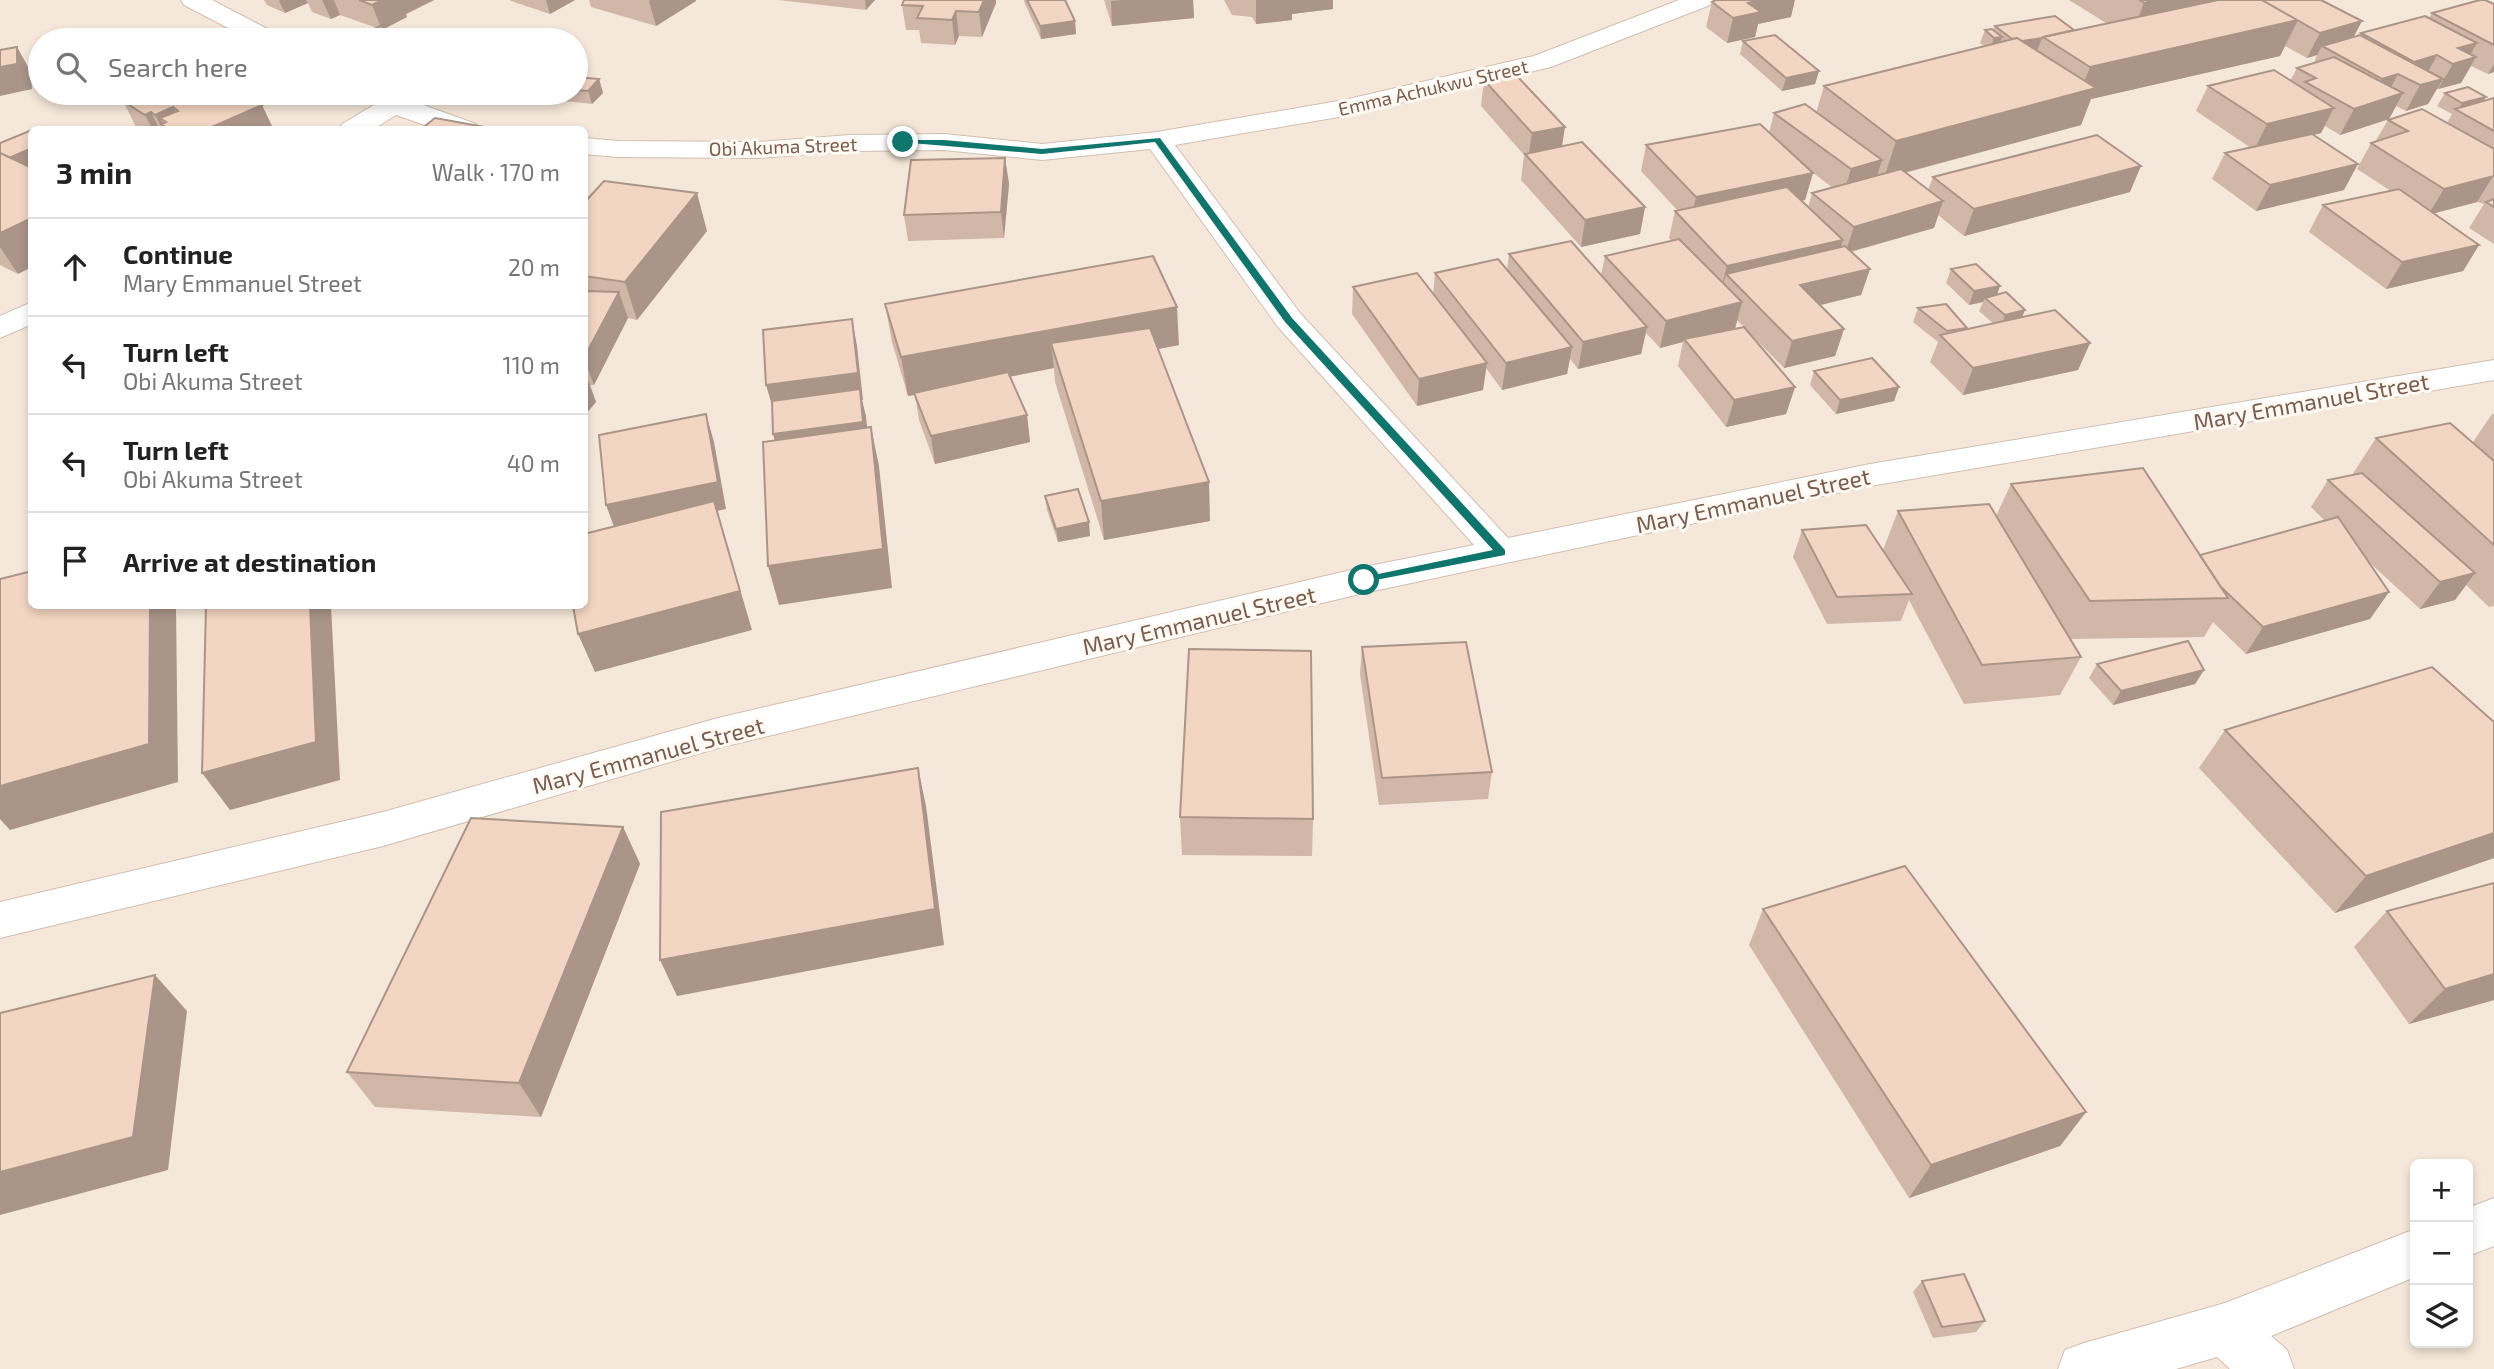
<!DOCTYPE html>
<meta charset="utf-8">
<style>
:root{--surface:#fff;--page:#f6f6f6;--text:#222;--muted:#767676;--line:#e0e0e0}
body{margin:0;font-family:"Exo 2",sans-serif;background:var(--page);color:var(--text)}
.controls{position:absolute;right:21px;bottom:21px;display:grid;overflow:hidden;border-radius:10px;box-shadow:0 4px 10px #0003}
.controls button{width:63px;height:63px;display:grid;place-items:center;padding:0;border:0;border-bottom:2px solid var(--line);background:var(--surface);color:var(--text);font:35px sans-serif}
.stop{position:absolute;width:21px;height:21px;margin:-16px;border:5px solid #0f766e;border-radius:50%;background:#fff}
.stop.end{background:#0f766e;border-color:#fff;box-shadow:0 2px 7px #0008}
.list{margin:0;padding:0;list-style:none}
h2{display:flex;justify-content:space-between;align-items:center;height:91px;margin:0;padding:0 28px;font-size:30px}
h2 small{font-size:23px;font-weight:400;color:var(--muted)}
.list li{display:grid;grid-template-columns:46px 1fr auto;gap:21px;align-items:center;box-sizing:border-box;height:98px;padding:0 28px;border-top:2px solid var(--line)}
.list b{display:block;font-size:26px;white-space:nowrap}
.list p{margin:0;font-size:23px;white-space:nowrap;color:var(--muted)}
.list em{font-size:23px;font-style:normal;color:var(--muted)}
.icon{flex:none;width:38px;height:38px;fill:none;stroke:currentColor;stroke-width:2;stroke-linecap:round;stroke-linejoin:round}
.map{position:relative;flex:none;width:2494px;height:1369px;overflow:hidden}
.search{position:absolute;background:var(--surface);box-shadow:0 4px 10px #0003;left:28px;top:28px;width:560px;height:77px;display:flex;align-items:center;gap:18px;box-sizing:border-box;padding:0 24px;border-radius:38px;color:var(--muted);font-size:26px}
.panel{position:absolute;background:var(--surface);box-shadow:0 4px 10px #0003;left:28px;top:126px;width:560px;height:483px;border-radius:10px}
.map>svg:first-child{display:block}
.residential{fill:#f5e8da;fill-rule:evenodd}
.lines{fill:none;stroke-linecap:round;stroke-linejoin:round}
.minor-casing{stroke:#d1beb0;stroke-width:2}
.minor{fill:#fff;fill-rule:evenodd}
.wall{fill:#d1b7a8;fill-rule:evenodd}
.shaded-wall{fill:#aa9588}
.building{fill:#f3d5c3;stroke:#aa9588;stroke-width:2}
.route{fill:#0f766e}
.labels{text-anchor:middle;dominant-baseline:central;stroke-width:6;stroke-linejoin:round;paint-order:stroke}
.far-street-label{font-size:19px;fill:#7a5c4d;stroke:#fffaf3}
.street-label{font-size:23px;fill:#7a5c4d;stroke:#fffaf3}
</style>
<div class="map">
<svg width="2494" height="1369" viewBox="0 0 2494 1369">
<rect width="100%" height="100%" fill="#fdf6ec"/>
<!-- residential -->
<path class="residential" d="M0,0H2494V1369H0ZM40,40H576V93H40ZM32,130H584V606H32ZM2415,1164H2468V1343H2415Z"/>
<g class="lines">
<!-- minor casing -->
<g class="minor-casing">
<g id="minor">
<polygon points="181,0 212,0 279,35 283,40 251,40 184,5"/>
<polygon points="1679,0 1713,0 1710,5 1551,67 1344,116 1175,145 1300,313 1508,538 1870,464 2494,360 2494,380 1870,486 1364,593 718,748 383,846 0,938 0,902 383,812 718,718 1364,567 1474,545 1278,327 1150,149 1042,160 944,150 850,151 758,158 618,157 584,154 584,138 618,141 758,142 850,135 944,134 1042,144 1157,132 1344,100 1534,56"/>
<polygon points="357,93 390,93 476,124 479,130 439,130 396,115 372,130 339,130 342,124 374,105 361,99"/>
<polygon points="32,302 32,324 0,338 0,316"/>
<polygon points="2494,1198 2494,1246 2468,1256 2468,1208"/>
<polygon points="2415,1229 2415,1277 2271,1336 2287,1350 2294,1369 2230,1369 2217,1357 2176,1369 2058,1369 2065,1350 2084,1343 2225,1303"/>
</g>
</g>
<!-- minor -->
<use href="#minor" class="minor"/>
</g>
<!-- wall -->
<g class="wall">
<polygon points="264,0 434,0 406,14 407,17 385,28 392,40 361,40 360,36 377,28 340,15 331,19 312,12 308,3 285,13 267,5"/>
<polygon points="510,0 575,0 550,14 511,1"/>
<polygon points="589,0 696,0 696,1 656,26 591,7"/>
<polygon points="778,0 875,0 866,10"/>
<polygon points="904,0 996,0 996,3 982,37 959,36 955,45 921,43 919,30 906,30 902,5"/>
<polygon points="1024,0 1065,0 1075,21 1076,34 1041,39 1025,4"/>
<polygon points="1104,0 1193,0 1194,18 1112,26"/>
<polygon points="1224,0 1333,0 1333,9 1292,14 1292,20 1256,24 1252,17 1232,15"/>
<path d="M2069,0H2321L2353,37L2360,35L2361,33L2429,18L2432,13L2494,4V72L2488,74L2471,66L2461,83L2438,89L2437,88L2428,104L2406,111L2396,106L2389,119L2340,135L2325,126L2321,133L2314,135L2344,190L2256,211L2212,179L2225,153L2251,148L2196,111L2208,86L2290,81L2297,68L2314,63L2317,55L2307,58L2285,46L2280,56L2091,99L2081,125L1905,173L1928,190L1933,177L2130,192L1964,236L1938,215L1934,228L1851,252L1870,269L1861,295L1820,305L1844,329L1835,356L1784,368L1737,320L1735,329L1795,387L1786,414L1726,427L1678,366L1683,342L1660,348L1646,333L1641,354L1578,369L1570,359L1567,374L1502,390L1486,368L1483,390L1417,406L1352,314L1353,287L1433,294L1435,273L1507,270L1509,254L1601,275L1605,256L1672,241L1669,238L1675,211H1678L1641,171L1646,145L1769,133L1774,113H1816L1824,86L1984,46L1980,43L1985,30H1993L1995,26L2074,30L2106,23ZM1808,169L1833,188L1812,193L1808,208L1801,201L1805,200L1813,173Z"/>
<polygon points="1712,2 1791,17 1758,24 1755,37 1727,43 1706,27"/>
<polygon points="1743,41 1819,71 1815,84 1782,91 1740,54"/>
<polygon points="576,77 599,79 603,93 592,104 545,99 543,93 576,93"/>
<polygon points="1484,80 1562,146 1645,207 1640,234 1581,247 1521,180 1524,155 1481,106"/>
<polygon points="142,93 225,93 228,98 274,130 141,130 136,127 123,101"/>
<polygon points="2445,93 2483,101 2494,98 2494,244 2469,228 2484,204 2477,202 2434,213 2479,245 2463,271 2386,289 2309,232 2323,205 2391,191 2357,169 2371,143 2375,142 2388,120 2447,123 2452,114 2437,106"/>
<polygon points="32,130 32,165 28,167 18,274 0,265 0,143"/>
<polygon points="1005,158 1009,184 1004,238 908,241 904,215"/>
<polygon points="584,203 707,231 637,320 628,318 594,385 590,385 596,402 584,416"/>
<polygon points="1951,269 2000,286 1997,294 2025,310 2022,317 2090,343 2078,370 1963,395 1930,362 1938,342 1913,322 1918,308 1967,329 1994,324 1979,311 1983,302 1969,305 1946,283"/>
<polygon points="885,304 1179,345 1158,349 1210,521 1104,540 1055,382 1054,368 1010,377 1027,415 1030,442 935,464 919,420 915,395 908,396 892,342"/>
<polygon points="1814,371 1899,387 1894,401 1836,414 1810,385"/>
<polygon points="2492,414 2494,414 2494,606 2489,607 2466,585 2455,600 2420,609 2368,561 2389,592 2370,619 2246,654 2213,622 2204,637 2070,639 2081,657 2060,695 1964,704 1909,600 1901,621 1827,624 1793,557 1802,530 1883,550 1898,511 1996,516 2011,484 2200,555 2325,521 2311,507 2328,480 2352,475 2376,438 2473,442"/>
<polygon points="1045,496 1090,536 1058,542 1047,510"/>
<polygon points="1362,647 1492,772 1488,799 1379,805 1360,674"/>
<polygon points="2097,664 2204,670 2195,684 2113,705 2089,678"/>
<polygon points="2225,730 2494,858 2335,913 2199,768"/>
<polygon points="1180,817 1313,819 1312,856 1182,855"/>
<polygon points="623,827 640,864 541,1117 375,1107 347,1072"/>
<polygon points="1763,909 2086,1112 2060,1146 1909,1198 1749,945"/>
<polygon points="2387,911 2494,1000 2409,1024 2354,947"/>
<polygon points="1922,1281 1985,1321 1976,1332 1933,1338 1913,1292"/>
</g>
<!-- shaded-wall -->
<g class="shaded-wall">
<polygon points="280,0 306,0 308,3 285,13 279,1"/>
<polygon points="322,0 334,0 340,15 331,19"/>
<polygon points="382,0 434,0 406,14 407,17 382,30 372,5"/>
<polygon points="546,0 575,0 550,14"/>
<polygon points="651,0 696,0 696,1 656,26 649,1"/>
<polygon points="865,0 875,0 866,10"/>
<polygon points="984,0 996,0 996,3 982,37 979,12"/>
<polygon points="1122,0 1193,0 1194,18 1112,26 1111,1"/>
<polygon points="1256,0 1333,0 1333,9 1292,14 1292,20 1256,24"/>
<polygon points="1761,0 1795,0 1791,17 1758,24 1755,37 1727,43 1733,18 1748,3"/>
<polygon points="2155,0 2226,0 2130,38 2144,3"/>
<polygon points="956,11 959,36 955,45 952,20"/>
<polygon points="2298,20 2280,56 2091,99 2081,125 1884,178 1896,141 2080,92 2090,67"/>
<polygon points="1075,21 1076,34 1041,39 1040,26"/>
<polygon points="2362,21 2349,46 2322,46 2317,55 2307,58 2320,33"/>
<polygon points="388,29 392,40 368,40 367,39"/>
<polygon points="2002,37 1997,50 1989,51 1994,38"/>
<polygon points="2042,38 2037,51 2016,42"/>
<polygon points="2477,43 2467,60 2476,57 2461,83 2438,89 2453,64 2458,48"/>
<polygon points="17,47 31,72 32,89 0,96 0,67"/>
<polygon points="2437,55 2423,81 2405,78 2414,62"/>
<polygon points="2494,64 2494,72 2488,74"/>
<polygon points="1819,71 1815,84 1782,91 1786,78"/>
<polygon points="2398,74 2385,99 2403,93 2389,119 2340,135 2354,109 2368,104 2382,79"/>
<polygon points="599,79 603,93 592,104 588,91"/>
<polygon points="2443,79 2428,104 2406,111 2420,85"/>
<polygon points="201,93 225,93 232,106"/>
<polygon points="2486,97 2478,110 2458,110 2462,103"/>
<polygon points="262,105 274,130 205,130"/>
<polygon points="173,107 185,130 166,122 160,118 165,127 161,124 163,130 155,115"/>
<polygon points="2334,108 2321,133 2254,150 2267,124"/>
<polygon points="151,112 160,130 153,130 145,115"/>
<polygon points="1565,127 1561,153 1528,159 1532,133"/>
<polygon points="32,148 32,165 0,178 0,161"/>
<polygon points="1005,158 1009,184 1004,238 1001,212"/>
<polygon points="1882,160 1874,186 1843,195 1851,169"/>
<polygon points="2358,164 2344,190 2256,211 2270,185"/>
<polygon points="2141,166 2130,192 1964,236 1974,209"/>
<polygon points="1813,173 1805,200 1690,223 1696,197"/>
<polygon points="2493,176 2477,202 2428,215 2444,189"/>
<polygon points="697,193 707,231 637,320 625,282"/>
<polygon points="1943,201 1934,228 1845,253 1854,227"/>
<polygon points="1645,207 1640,234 1581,247 1585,220"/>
<polygon points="32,218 32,267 18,274 0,247 0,233"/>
<polygon points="1843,240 1835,267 1726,274 1721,292 1720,292 1727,266"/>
<polygon points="2479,245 2463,271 2386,289 2402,262"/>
<polygon points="1870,269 1861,295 1792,312 1800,285"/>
<polygon points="2000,286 1995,300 1985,298 1983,302 1969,305 1974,291"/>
<polygon points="619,292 628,318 594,385 584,358"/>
<polygon points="1742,302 1735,329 1684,339 1683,342 1660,348 1666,321"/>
<polygon points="1177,307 1179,345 1059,368 1051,343 1054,368 908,396 901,357"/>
<polygon points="2025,310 2019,324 2000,329 2005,315"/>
<polygon points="852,319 857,346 863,400 862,400 866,416 869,449 780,462 773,434 774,412 766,385"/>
<polygon points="1647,327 1641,354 1578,369 1583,342"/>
<polygon points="1844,329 1835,356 1784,368 1792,341"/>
<polygon points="2090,343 2078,370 1963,395 1973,368"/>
<polygon points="1572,347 1567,374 1502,390 1506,363"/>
<polygon points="1487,363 1483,390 1417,406 1419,379"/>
<polygon points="586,375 596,402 584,416 584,377"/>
<polygon points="1795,387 1786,414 1726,427 1734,400"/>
<polygon points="1899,387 1894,401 1836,414 1840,400"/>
<polygon points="706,414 714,442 726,509 717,511 752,630 595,672 578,634 616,532 606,505"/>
<polygon points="1027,415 1030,442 935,464 931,436"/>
<polygon points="871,427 879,466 892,588 779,605 768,566"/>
<polygon points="1209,482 1210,521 1104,540 1101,501"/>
<polygon points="1089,522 1090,536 1058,542 1056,529"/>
<polygon points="2475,573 2455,600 2420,609 2440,582"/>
<polygon points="2389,592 2370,619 2246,654 2263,627"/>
<polygon points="150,606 176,606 178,782 10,830 0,819 0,786"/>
<polygon points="310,606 331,606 340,780 230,810 202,773"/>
<polygon points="2204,670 2195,684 2113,705 2121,691"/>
<polygon points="918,768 926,806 944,945 677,996 660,960"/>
<polygon points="623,827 640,864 541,1117 519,1083"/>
<polygon points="2494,833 2494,858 2335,913 2366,876"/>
<polygon points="2494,974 2494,1000 2409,1024 2445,989"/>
<polygon points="155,975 187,1011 168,1170 0,1215 0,1172"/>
<polygon points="2086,1112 2060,1146 1909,1198 1931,1165"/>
</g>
<!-- building -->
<g class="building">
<polygon points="359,0 382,0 372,5"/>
<polygon points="904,0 984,0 979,12 956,11 952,20 917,18 923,6 902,5"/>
<polygon points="1027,0 1065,0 1075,21 1040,26"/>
<polygon points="1716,0 1761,0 1748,3 1761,12 1733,18 1712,2"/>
<polygon points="2140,0 2155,0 2144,3"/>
<polygon points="2218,0 2262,0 2298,20 2090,67 2043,37"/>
<polygon points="2262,0 2321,0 2362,21 2320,33"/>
<polygon points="2480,0 2485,0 2494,4 2494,45 2432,13"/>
<polygon points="2055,16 2074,30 2043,37 2042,38 2022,41 2017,38 2012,39 1995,26"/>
<polygon points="2425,16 2477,43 2458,48 2476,57 2453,64 2437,55 2414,62 2361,33"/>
<polygon points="380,26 388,29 367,39 360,36"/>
<polygon points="1992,29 2002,37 1994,38 1985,30"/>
<polygon points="1775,35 1819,71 1786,78 1743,41"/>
<polygon points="2360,35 2443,79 2420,85 2398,74 2382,79 2322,46"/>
<polygon points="2017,38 2096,88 1896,141 1824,86"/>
<polygon points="17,47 17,64 0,67 0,50"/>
<polygon points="2334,57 2403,93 2354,109 2305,82 2316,78 2297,68"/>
<polygon points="2274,70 2334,108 2267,124 2208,86"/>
<polygon points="1516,75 1565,127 1532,133 1484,80"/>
<polygon points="576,77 599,79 588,91 576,90"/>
<polygon points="2468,87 2486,97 2462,103 2445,93"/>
<polygon points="142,93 205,93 220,102 242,93 262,105 205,130 169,130 161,124 166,122 160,118 178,111 173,107 155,115 151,112 145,115 123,101"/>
<polygon points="2494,98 2494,131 2455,109"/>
<polygon points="1805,104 1882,160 1851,169 1774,113"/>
<polygon points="2422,109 2494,149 2494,176 2444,189 2371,143 2408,131 2388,120"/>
<polygon points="435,118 501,130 420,130"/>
<polygon points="1760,124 1813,173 1696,197 1646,145"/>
<polygon points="32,130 32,148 9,158 0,153 0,143"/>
<polygon points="2312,134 2358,164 2270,185 2225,153"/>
<polygon points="2097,135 2141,166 1974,209 1933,177"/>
<polygon points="1582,142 1645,207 1585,220 1525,154"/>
<polygon points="0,153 32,168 32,200 30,201 32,202 32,218 0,233"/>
<polygon points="1005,158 1001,212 904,215 911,160"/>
<polygon points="1901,169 1943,201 1854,227 1812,193"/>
<polygon points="604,181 697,193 625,282 584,276 584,203"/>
<polygon points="1787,187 1843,240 1727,266 1675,211"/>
<polygon points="2399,189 2479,245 2402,262 2323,205"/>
<polygon points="2494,199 2494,207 2486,202"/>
<polygon points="1679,239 1742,302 1666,321 1605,256"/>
<polygon points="1571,241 1647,327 1583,342 1509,254"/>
<polygon points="1845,246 1870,269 1800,285 1844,329 1792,341 1726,274"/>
<polygon points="1153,256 1177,307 901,357 885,304"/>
<polygon points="1498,259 1572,347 1506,363 1435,273"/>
<polygon points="1976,264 2000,286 1974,291 1951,269"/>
<polygon points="1417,273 1487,363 1419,379 1353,287"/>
<polygon points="584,291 619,292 584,358"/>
<polygon points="2006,292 2025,310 2005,315 1985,298"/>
<polygon points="1946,304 1967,328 1947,331 1918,308"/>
<polygon points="2055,310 2090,343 1973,368 1940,335"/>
<polygon points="852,319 858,373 766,385 763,330"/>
<polygon points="1744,327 1795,387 1734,400 1684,339"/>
<polygon points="1150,328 1209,482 1101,501 1051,343"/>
<polygon points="1872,358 1899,387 1840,400 1814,371"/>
<polygon points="1008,372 1027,415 931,436 914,393"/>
<polygon points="860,389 863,422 773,434 772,401"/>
<polygon points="706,414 718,482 606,505 599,435"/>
<polygon points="2450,423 2494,461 2494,545 2376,438"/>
<polygon points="871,427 883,549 768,566 763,442"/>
<polygon points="2143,468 2228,598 2090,601 2011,484"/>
<polygon points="2362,473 2475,573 2440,582 2328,480"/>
<polygon points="1078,489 1089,522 1056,529 1045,496"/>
<polygon points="714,501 740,591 578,634 573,606 584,606 584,534"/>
<polygon points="1989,504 2081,657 1982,665 1898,511"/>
<polygon points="2338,517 2389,592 2263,627 2221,587 2200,555"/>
<polygon points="1866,525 1912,594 1837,597 1802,530"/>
<polygon points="32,571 32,606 150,606 149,744 0,786 0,579"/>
<polygon points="206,606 310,606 316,742 202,773"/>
<polygon points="2188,641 2204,670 2121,691 2097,664"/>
<polygon points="1466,642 1492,772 1382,778 1362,647"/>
<polygon points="1189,649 1311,651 1313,819 1180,817"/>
<polygon points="2432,667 2494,722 2494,833 2366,876 2225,730"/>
<polygon points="918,768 935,909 660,960 661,812"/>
<polygon points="471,818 623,827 519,1083 347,1072"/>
<polygon points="1905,866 2086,1112 1931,1165 1763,909"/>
<polygon points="2494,883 2494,974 2445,989 2387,911"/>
<polygon points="155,975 133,1137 0,1172 0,1013"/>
<polygon points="1964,1274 1985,1321 1942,1327 1922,1281"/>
</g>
<!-- route -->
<polygon class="route" points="1160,138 1292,318 1505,550 1505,555 1360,583 1359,580 1364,577 1493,550 1285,322 1155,142 1042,154 899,142 903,140 944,140 1042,149"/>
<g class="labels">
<!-- far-street labels -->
<g class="far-street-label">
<text transform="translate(1433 87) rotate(-13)">Emma Achukwu Street</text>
<text transform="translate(783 146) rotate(-2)">Obi Akuma Street</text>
</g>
<!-- street labels -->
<g class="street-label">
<text transform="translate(2311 401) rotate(-10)">Mary Emmanuel Street</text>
<text transform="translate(1753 500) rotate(-12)">Mary Emmanuel Street</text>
<text transform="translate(1199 620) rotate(-13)">Mary Emmanuel Street</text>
<text transform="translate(648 755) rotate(-15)">Mary Emmanuel Street</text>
</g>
</g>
</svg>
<div class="controls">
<button>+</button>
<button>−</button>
<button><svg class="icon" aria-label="layers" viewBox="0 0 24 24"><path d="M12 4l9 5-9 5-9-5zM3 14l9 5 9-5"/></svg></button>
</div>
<div class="stop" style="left:1364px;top:580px"></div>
<div class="stop end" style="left:903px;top:142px"></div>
<div class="search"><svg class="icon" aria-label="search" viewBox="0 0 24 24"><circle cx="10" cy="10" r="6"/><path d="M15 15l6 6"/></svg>Search here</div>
<section class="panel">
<h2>3 min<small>Walk · 170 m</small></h2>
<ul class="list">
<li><svg class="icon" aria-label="ahead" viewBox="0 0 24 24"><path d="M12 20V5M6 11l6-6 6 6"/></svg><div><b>Continue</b><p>Mary Emmanuel Street</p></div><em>20 m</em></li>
<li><svg class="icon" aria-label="left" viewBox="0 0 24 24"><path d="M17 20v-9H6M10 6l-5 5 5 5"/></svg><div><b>Turn left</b><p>Obi Akuma Street</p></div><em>110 m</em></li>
<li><svg class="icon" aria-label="left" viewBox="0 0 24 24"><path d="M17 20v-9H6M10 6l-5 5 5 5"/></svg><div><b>Turn left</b><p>Obi Akuma Street</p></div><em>40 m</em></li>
<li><svg class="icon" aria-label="arrive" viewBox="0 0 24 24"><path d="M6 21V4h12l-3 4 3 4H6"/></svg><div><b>Arrive at destination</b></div></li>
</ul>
</section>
</div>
